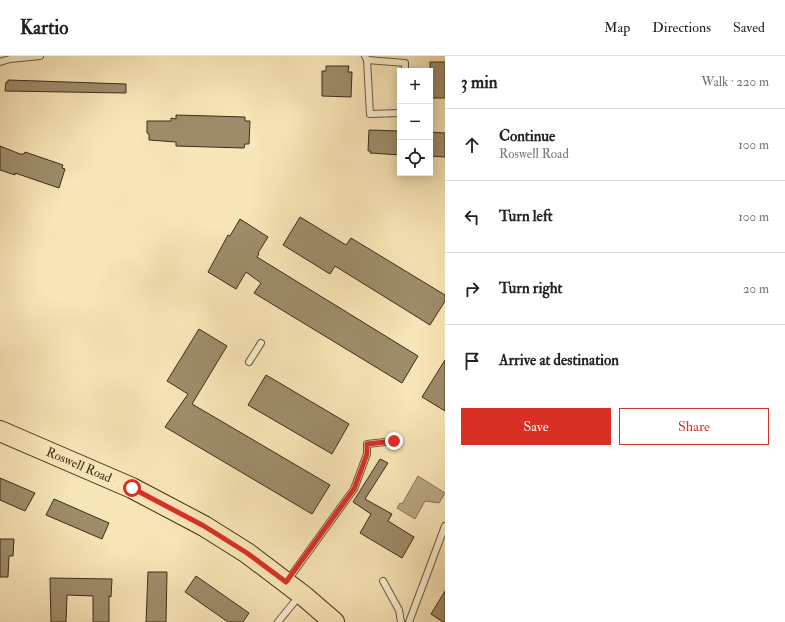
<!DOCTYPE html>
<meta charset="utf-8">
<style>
:root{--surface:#fff;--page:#f6f6f6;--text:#222;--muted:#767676;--line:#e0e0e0;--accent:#d93025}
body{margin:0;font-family:"IM FELL Double Pica",serif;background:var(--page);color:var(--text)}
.controls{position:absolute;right:12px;top:12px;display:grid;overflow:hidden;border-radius:0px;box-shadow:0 2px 10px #0003}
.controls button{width:36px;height:36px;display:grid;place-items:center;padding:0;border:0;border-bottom:1px solid var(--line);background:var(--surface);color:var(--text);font:20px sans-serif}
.stop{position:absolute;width:12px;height:12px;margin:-9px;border:3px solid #d93025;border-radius:50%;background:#fff}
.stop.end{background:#d93025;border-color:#fff;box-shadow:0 1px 4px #0008}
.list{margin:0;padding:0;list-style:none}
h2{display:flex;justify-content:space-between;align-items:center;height:52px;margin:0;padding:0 16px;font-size:17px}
h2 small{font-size:13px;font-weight:400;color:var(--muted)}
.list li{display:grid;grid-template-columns:26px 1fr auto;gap:12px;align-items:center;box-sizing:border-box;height:72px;padding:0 16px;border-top:1px solid var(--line)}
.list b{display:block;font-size:15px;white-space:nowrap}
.list p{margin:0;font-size:13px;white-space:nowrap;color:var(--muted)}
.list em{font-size:13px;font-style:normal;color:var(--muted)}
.actions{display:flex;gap:8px;padding:12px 16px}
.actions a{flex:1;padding:9px 0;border:1px solid var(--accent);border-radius:0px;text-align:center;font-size:14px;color:var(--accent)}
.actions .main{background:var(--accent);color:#fff}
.icon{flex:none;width:22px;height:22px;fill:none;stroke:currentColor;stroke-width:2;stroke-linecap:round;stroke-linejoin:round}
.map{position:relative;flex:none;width:445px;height:566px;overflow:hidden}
header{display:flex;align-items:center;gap:24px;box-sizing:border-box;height:56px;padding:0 20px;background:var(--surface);border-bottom:1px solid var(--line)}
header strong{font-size:19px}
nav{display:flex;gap:22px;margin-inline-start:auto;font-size:14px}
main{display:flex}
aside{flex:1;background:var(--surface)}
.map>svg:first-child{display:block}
.water{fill:#b9a781;stroke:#877657}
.building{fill:#9e8d6b;stroke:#3c2c17}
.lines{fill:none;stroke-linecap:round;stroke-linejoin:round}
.service-casing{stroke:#6b5a3f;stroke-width:8}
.primary-casing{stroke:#3c2c17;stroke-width:22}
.service{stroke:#fbefd1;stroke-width:6}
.primary{stroke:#f9e6b8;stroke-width:20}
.route{stroke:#d93025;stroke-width:5}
.labels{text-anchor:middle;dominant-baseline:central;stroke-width:4;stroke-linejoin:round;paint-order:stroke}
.street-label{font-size:13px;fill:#3c2c17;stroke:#fbefd1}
</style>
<header>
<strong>Kartio</strong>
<nav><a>Map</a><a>Directions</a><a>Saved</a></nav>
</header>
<main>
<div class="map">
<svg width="445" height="566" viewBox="0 0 445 566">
<rect width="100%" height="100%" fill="#f9e6b8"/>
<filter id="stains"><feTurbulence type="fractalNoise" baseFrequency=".005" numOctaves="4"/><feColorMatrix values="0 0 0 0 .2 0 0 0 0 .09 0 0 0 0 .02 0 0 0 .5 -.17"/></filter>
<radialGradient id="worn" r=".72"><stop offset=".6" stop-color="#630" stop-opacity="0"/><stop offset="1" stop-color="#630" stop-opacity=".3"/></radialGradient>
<!-- water -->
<polygon class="water" points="418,420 445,437 439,447 425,445 415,463 397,452 400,447 402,448"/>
<!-- building -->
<g class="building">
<rect x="430" y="6" width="15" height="36"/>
<polygon points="326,10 349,10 348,16 352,16 351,41 322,40 322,15 326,15"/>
<polygon points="8,24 126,28 126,37 5,35 6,26 8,26"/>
<polygon points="176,59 245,61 245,65 250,65 249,88 245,88 244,92 176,90 176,86 149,84 149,78 147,77 147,65 171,65 171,62 176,63"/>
<polygon points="369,74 400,75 400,99 370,97 371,95 368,95"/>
<polygon points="430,76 445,77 445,101 430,100"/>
<polygon points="0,90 20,98 24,98 25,96 63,109 62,112 65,113 59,132 15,117 15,119 0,114"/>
<polygon points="300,161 346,189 351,182 445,239 445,245 430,269 335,210 330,218 283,189"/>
<polygon points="240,163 268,181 258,197 259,198 257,201 418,300 402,327 254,237 261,227 246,216 236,233 208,216 228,179 230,180"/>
<polygon points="199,273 227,290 192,348 330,429 312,458 165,371 188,338 167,325"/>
<polygon points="445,304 445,355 422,341"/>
<polygon points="266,319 349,368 332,398 248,349"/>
<polygon points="380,403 388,407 365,443 392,458 388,465 414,481 402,502 360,477 371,458 353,446"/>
<polygon points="0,422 35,437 25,455 0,444"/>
<polygon points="54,443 109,467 102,483 46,459"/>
<polygon points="0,483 14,483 13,500 9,500 8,521 0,521"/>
<polygon points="148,516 167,516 166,566 146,566"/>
<polygon points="196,520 249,557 243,566 228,566 185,536"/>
<polygon points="50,522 112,523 111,541 109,540 109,566 93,566 93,540 67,539 66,566 51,566"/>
<polygon points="445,535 445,566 443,566 431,558"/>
</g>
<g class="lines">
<!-- service casing -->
<g class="service-casing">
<g id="service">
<polyline points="365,0 367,4 370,58 400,57"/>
<polyline points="367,4 405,7 405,15"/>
<polyline points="0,6 10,3 40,0"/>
<polyline points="249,306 261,287"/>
<polyline points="288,524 354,433 367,398 367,388 394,385"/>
<polyline points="383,525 399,554 401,566"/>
<polyline points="278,566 300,539"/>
<polyline points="409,566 445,470"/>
</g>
</g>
<!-- primary casing -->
<g class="primary-casing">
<g id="primary">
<path id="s1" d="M0,375L132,432L204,470L247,497L305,541L334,566"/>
</g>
</g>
<!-- service -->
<use href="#service" class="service"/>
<!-- primary -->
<use href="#primary" class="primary"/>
</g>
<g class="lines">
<!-- route -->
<polyline class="route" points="132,432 204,470 247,497 286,526 354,433 367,398 367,388 394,385"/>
</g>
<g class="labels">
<!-- street labels -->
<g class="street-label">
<text stroke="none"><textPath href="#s1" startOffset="86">Roswell Road</textPath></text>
</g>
</g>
<rect width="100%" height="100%" filter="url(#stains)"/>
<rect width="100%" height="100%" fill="url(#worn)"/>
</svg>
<div class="controls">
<button>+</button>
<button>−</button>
<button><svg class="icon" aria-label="locate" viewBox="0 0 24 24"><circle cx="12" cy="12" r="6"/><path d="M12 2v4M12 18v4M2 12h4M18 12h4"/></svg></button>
</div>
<div class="stop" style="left:132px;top:432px"></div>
<div class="stop end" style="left:394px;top:385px"></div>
</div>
<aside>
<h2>3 min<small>Walk · 220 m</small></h2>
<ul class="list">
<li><svg class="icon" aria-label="ahead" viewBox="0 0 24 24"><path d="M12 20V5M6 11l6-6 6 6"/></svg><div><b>Continue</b><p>Roswell Road</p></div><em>100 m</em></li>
<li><svg class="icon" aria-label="left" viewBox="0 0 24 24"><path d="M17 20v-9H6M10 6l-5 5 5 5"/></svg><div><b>Turn left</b></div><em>100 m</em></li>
<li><svg class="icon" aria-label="right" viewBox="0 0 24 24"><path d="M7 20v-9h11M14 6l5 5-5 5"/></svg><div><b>Turn right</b></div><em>20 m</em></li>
<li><svg class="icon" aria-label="arrive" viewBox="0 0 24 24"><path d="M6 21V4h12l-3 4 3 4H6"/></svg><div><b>Arrive at destination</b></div></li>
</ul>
<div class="actions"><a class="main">Save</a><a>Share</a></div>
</aside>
</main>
